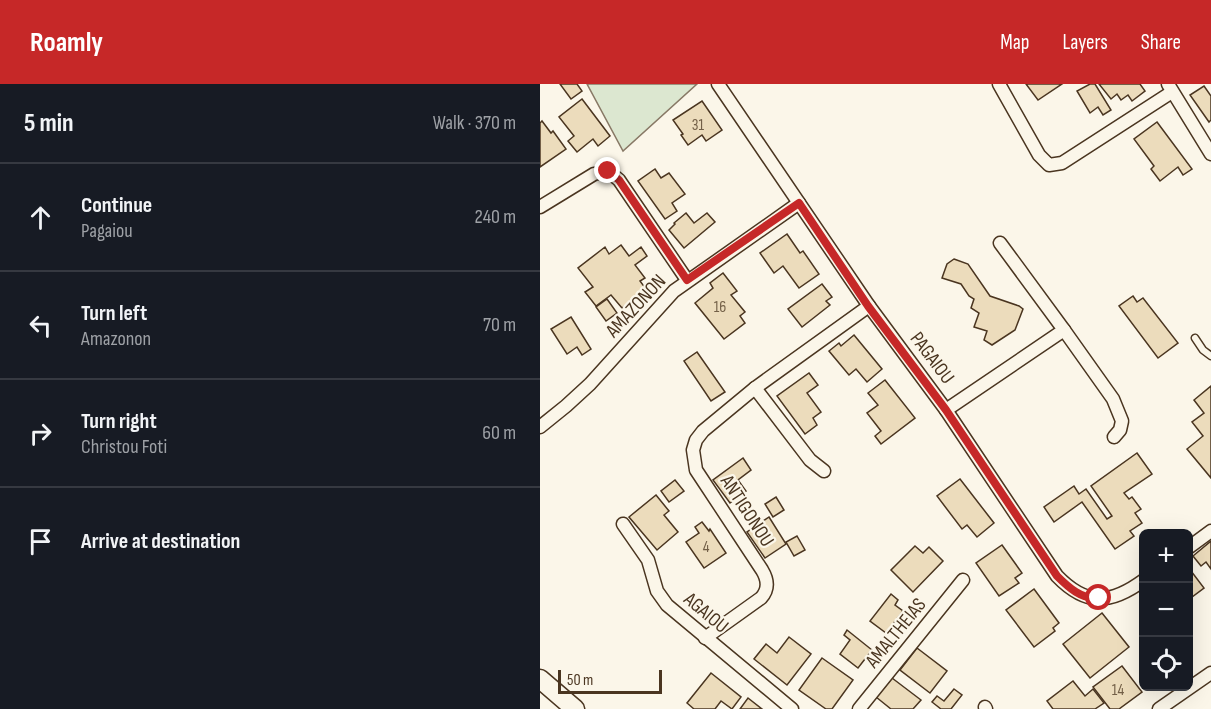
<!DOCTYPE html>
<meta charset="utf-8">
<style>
:root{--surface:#171b24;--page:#20242c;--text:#f1f3f6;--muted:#9ea1a6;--line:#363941;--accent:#c62828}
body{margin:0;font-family:"Sofia Sans Condensed",sans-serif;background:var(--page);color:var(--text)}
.controls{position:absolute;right:18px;bottom:18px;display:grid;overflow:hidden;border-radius:9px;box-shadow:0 6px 24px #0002}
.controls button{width:54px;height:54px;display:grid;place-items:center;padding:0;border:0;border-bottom:2px solid var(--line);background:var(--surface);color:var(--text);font:30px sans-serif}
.scale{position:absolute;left:18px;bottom:15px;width:104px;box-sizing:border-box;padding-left:6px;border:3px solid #4a3520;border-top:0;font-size:16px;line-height:21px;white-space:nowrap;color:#4a3520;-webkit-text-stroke:4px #fbf6e9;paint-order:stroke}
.stop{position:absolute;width:18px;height:18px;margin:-14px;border:4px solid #c62828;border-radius:50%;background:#fff}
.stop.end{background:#c62828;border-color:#fff;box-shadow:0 2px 6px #0008}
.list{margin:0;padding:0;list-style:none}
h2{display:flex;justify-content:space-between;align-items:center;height:78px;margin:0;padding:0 24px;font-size:26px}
h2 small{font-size:20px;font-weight:400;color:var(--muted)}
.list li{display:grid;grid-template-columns:39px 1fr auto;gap:18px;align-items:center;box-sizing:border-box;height:108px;padding:0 24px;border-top:2px solid var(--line)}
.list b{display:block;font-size:22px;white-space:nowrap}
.list p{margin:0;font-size:20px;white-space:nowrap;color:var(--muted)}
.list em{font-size:20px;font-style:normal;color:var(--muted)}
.icon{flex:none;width:33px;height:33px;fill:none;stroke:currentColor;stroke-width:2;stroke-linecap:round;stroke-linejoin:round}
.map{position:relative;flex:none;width:671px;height:625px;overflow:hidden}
header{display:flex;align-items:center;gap:36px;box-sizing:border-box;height:84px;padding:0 30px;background:var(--accent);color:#fff}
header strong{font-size:28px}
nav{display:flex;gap:33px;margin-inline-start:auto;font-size:21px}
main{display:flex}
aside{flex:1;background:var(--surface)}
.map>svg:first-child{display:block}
.green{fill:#dce7d0;stroke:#887966;stroke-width:1.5}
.building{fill:#ecdcbc;stroke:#4a3520;stroke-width:1.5}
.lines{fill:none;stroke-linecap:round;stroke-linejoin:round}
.service-casing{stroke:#4a3520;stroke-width:9}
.minor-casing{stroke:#4a3520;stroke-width:15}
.secondary-casing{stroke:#4a3520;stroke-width:21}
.service{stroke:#fbf6e9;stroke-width:6}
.minor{stroke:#fbf6e9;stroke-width:12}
.secondary{stroke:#fbf6e9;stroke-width:18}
.route{stroke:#c62828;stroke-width:8}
.labels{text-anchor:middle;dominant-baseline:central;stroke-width:4.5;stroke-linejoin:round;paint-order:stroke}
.number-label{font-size:16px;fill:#725f47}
.street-label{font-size:20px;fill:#4a3520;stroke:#fbf6e9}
</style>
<header>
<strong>Roamly</strong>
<nav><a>Map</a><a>Layers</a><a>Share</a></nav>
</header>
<main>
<aside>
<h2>5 min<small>Walk · 370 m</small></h2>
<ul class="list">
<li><svg class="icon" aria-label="ahead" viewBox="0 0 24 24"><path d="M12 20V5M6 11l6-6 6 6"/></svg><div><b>Continue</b><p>Pagaiou</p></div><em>240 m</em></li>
<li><svg class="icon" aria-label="left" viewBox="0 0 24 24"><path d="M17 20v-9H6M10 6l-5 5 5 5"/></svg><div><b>Turn left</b><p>Amazonon</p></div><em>70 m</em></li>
<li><svg class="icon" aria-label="right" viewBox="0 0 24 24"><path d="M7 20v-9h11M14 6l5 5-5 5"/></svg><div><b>Turn right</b><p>Christou Foti</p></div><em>60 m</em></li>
<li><svg class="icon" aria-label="arrive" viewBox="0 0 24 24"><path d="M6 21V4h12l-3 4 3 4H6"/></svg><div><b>Arrive at destination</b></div></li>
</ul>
</aside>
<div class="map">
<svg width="671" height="625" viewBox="0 0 671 625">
<rect width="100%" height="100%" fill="#fbf6e9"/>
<!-- green -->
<polygon class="green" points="47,0 157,0 83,67"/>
<!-- building -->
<g class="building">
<polygon points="20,0 37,0 42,7 31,15"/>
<polygon points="486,0 522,0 498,16"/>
<polygon points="550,0 555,0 571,26 563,31 558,23 550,29 537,7"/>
<polygon points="559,0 600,0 605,7 592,17 588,11 581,16 577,10 571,15"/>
<polygon points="664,2 671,12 671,36 669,38 650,11"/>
<polygon points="42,15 70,52 58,62 53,55 37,68 28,57 34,52 19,33"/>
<polygon points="162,17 182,46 166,57 162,51 148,61 141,51 143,50 133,36"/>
<polygon points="2,37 11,49 13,47 26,65 0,83 0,39"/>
<polygon points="617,38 652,85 643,91 638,83 620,97 611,85 614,82 594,55"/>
<polygon points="115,85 121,94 129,89 145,110 132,119 137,127 125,135 98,97"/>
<polygon points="146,129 154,139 167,129 175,138 144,164 129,146 135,140 134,139"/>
<polygon points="247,150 260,169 263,167 279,190 259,204 243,182 234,189 220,169"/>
<polygon points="81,161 89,172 101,163 107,172 95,181 105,194 100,197 106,205 82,224 71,211 56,222 45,208 53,203 38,184 65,163 69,170"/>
<polygon points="414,175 428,180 450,212 479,222 483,225 475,246 452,261 444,256 447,247 434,243 439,229 431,224 434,215 429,212 421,200 402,194 407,180"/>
<polygon points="183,189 197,207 191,211 205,228 200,232 205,239 184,255 155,219 173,204 170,199"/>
<polygon points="282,200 292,213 286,217 290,221 262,243 248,225"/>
<polygon points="593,212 597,218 603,214 638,259 618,274 579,222"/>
<polygon points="67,215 77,229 66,237 56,223"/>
<polygon points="31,233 51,265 42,271 37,263 27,270 11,245"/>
<polygon points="314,251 342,285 327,298 316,285 309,291 289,267 299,259 301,262"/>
<polygon points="157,268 185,308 171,317 144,277"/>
<polygon points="269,289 278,301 267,309 281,328 273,334 277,341 265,350 237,312"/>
<polygon points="345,296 375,334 341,360 335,352 341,347 327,329 338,321 328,309"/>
<polygon points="671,302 671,394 647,365 663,352 652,338 664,329 654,316"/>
<polygon points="597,369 612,390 584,409 589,415 592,413 601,425 595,429 602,439 590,447 594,452 575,465 542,418 514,438 504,423 534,402 539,410 546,405 567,435 572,432 551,402"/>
<polygon points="203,374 211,386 198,396 206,407 190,419 173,396"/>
<polygon points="420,395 454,439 437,453 427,441 422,445 397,412"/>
<polygon points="135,396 144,407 129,418 121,407"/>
<polygon points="116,411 129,427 124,431 138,448 117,466 89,433"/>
<polygon points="236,413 244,426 233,433 225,420"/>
<polygon points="229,433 246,460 225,474 207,448"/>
<polygon points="162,438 169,447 170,445 186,469 164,484 146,458 159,449 155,443"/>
<polygon points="257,452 265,466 254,472 246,458"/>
<polygon points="671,457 671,485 666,478 661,482 653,472"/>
<polygon points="462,461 482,489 475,494 479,499 459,512 436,479"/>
<polygon points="375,462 383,469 389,463 403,477 373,508 351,486"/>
<polygon points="648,483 664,504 648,516"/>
<polygon points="494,505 519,539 513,544 515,547 494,563 466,526"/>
<polygon points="351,510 358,516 355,521 363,527 346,549 330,537"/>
<polygon points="562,529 589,563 550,594 523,560"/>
<polygon points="307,546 332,566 318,584 300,570 310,556 304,551"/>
<polygon points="249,553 271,570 247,601 214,575 226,560 237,569"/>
<polygon points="377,564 407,587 390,609 360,586"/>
<polygon points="282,574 313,596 292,625 286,625 259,606"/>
<polygon points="582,582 602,608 579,625 570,625 553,603"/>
<polygon points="171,589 201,613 192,625 181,617 175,625 154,625 147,619"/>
<polygon points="352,594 381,616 373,625 351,625 336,613"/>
<polygon points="533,597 545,612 553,605 564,619 555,625 513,625 507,617"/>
<polygon points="414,605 422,611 411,625 401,625 392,618 397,612 404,617"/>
<polygon points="208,614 222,625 200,625"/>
</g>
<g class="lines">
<!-- service casing -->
<g class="service-casing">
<polyline id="service" points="655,254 663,266 671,272"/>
</g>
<!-- minor casing -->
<g class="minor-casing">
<g id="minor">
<path d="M178,0L329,222L406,326L517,492C546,522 570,521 604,496"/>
<polyline points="459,0 499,71 509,81 522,79 632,8"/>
<polyline points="628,0 671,70"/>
<polyline points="0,123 54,90 68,87 79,96 147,196"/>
<polyline points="524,246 573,315 582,337 580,346 574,353"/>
<polyline points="215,304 270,376 284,387"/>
<polyline points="406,326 524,246 460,159"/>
<polyline points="0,343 26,322 50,300 134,207 259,119"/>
<polyline points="83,440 108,476 117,507 127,521 252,625"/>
<polyline points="648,464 671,447"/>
<path d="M165,554L221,514C229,505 228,496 222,486L156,386L153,366L156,356L163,347L215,304L329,222"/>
<polyline points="445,623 446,625"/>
<polyline points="319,625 423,496"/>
<polyline points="619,625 671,589"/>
</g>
</g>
<!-- secondary casing -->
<g class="secondary-casing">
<polyline id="secondary" points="0,595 35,625"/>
</g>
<!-- service -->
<use href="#service" class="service"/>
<!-- minor -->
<use href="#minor" class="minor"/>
<!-- secondary -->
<use href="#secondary" class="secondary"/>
</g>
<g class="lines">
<!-- route -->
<path class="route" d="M68,87L79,96L147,196L259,119L328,222L406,326L517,492C528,503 542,516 559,514"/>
</g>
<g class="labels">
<!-- number labels -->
<g class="number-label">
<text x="158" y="41">31</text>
<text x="180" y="223">16</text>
<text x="166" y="463">4</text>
<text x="578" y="606">14</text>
</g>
<!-- street labels -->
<g class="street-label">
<text transform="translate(96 222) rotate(-47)">AMAZONON</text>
<text transform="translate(392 274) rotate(53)">PAGAIOU</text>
<text transform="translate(207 427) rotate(57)">ANTIGONOU</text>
<text transform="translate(166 529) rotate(40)">AGAIOU</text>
<text transform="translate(356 549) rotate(-51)">AMALTHEIAS</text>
</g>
</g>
</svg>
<div class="controls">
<button>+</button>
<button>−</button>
<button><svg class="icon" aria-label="locate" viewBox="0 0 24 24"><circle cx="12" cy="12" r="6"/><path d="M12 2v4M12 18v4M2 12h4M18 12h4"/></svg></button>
</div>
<div class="scale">50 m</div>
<div class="stop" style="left:559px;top:514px"></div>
<div class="stop end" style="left:68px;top:87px"></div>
</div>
</main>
